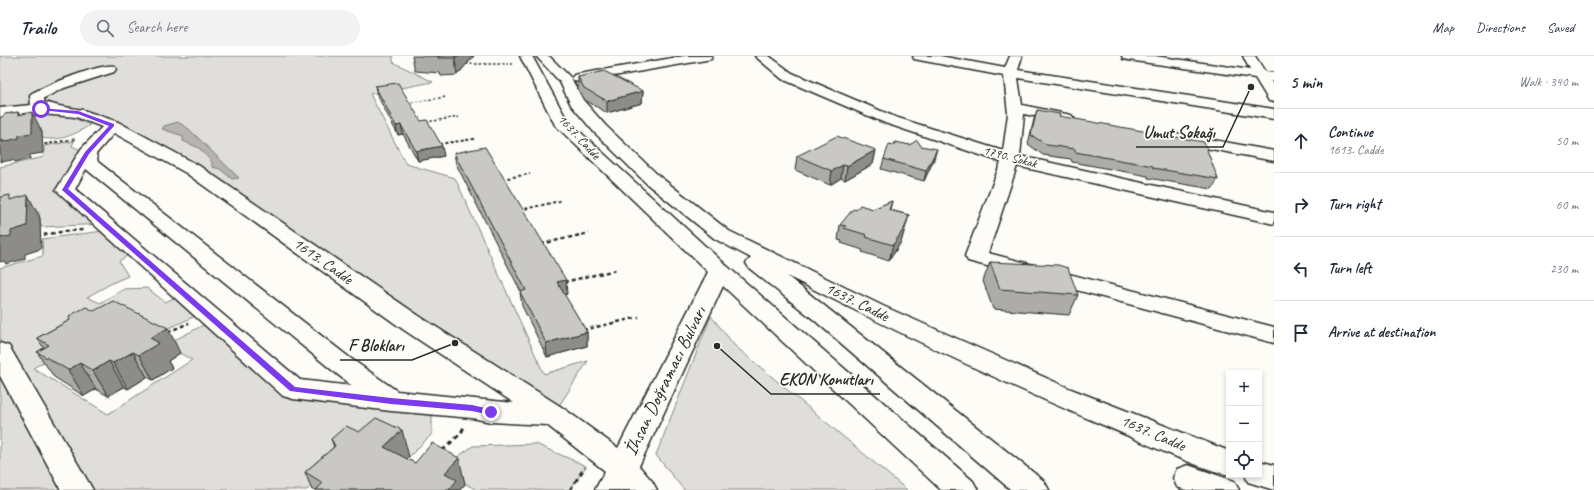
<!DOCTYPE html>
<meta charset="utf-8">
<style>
:root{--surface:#fff;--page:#f2f2f3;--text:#1f2937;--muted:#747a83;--line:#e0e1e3}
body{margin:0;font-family:Caveat,sans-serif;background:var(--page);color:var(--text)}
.controls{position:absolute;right:12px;bottom:12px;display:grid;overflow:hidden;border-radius:0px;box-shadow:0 2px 6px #0003}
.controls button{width:36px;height:36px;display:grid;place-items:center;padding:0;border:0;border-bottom:1px solid var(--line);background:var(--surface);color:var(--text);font:20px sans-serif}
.stop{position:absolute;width:12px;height:12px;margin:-9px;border:3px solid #7c3aed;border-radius:50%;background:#fff}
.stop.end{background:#7c3aed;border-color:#fff;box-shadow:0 1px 4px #0008}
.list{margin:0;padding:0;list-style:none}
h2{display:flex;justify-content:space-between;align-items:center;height:52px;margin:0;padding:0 16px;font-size:17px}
h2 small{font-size:13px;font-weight:400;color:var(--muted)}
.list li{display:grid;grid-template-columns:26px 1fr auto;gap:12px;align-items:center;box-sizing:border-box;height:64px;padding:0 16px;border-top:1px solid var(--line)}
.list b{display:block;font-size:15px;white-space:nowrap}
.list p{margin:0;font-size:13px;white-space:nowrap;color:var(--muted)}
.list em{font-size:13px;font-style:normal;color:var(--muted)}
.icon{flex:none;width:22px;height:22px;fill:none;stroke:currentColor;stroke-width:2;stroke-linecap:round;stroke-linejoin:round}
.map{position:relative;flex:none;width:1274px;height:434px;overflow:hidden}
header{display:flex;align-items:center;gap:24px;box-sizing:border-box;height:56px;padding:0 20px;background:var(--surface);border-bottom:1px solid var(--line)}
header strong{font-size:19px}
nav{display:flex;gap:22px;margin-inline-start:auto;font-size:14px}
.search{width:280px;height:36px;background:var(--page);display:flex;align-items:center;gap:10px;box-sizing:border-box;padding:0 14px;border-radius:22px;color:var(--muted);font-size:15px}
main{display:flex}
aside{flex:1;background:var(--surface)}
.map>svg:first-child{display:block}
.green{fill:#dfdeda;stroke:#858482}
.water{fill:#b5b4b1;stroke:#7e7d7b}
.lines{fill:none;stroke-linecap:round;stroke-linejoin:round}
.minor-casing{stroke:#2b2b2b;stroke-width:3}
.path-far3{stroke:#2b2b2b;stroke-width:1.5;stroke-dasharray:2.5 2;stroke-linecap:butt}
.path-far2{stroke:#2b2b2b;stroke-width:2;stroke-dasharray:3 2.5;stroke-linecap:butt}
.path-far1{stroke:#2b2b2b;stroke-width:2.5;stroke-dasharray:4 3;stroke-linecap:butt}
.path{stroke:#2b2b2b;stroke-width:3;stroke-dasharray:5 4;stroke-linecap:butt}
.minor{fill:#fdfcf7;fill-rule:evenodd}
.wall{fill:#adaca9;stroke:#2b2b2b}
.shaded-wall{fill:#8d8c89;stroke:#2b2b2b}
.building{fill:#c9c8c4;stroke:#2b2b2b}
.route{fill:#7c3aed}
.labels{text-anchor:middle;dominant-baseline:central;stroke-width:3.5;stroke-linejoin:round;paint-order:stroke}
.far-street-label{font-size:13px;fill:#2b2b2b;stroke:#fdfcf7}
.street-label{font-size:16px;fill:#2b2b2b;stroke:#fdfcf7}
.near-street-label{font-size:19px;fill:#2b2b2b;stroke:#fdfcf7}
.leader{fill:none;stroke:#2b2b2b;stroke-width:1.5}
.callout-dot{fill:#2b2b2b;stroke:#fdfcf7;stroke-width:1.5}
.callout-label{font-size:17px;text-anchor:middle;font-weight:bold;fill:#2b2b2b;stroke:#fdfcf7;stroke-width:3.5;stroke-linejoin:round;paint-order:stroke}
</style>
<header>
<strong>Trailo</strong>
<div class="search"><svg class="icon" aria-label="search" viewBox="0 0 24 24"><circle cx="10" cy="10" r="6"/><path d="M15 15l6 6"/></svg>Search here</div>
<nav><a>Map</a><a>Directions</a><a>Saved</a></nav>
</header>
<main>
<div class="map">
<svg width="1274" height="434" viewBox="0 0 1274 434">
<rect width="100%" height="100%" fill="#fdfcf7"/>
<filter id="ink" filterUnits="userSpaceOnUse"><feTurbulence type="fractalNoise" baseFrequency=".025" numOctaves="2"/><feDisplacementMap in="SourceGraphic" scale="8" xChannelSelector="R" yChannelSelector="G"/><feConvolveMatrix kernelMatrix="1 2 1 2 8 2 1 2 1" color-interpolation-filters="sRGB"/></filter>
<g filter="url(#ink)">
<!-- green -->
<g class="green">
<polygon points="0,0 393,0 393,6 433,26 370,38 406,108 455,122 544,318 588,305 553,359 192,113 78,57 0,57"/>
<path d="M51,59L69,60L90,69C76,78 60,86 42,82L41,72L0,80V60Z"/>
<polygon points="74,85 72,90 87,97 65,134 104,168 41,171 39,156 0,165 0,111 44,101 44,90"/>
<polygon points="111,174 135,195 119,205 128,220 112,227 87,241 100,247 124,233 147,232 165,246 183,238 204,256 167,273 117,265 33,312 108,358 192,304 165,289 213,264 293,333 432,348 432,378 409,401 369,380 307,434 0,434 0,212 43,200 42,183"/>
<polygon points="711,260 735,290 907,434 684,434 656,399"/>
<polygon points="536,388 586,410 570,434 477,434 439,414 473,390"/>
</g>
<!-- water -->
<polygon class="water" points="178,66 189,73 239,122 232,123 220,113 212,111 212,106 199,92 183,85 183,80 162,73 164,70"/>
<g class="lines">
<!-- minor casing -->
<g class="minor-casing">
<g id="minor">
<path d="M520,0H532L567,64L727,210L973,425L978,434H941L723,230L639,410L652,425L657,434H595L605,415L547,369L491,366L472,362L391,355L293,343L283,340L56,134L81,93L102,71L76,61L41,58L0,62V52L31,49L30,40L32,37C46,30 100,7 114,10L116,13L114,16L64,32L44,42V46L59,50L83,54L118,66L198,109L422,262L563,352L618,392L708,216L555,69ZM114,77L186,117L404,274L514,347L397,335L350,302L98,106L96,98ZM86,113L332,314L352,330L300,324L75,133Z"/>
<path d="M536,0H549L571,22L583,44L606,70L659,120L729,175L883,250L1071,333L1229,395V419C1186,408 1144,386 1103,369C996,324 891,273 787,220L1044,425L1049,434H1011L813,263L749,212L746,207L751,202L715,183L647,128L594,76L571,49L560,26Z"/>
<polygon points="684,0 712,0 711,3 706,4 579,26 574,25 572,22 574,19 579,18"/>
<polygon points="755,0 769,0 792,17 895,61 1003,95 1008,58 1004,20 919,4 914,3 913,0 940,0 1005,12 1010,0 1022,0 1018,14 1274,53 1274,63 1018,22 1022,49 1071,59 1074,62 1071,65 1066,67 1024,58 1020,100 1274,156 1274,168 1017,110 988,197 1274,271 1274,287 968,205 965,200 1001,106 885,67 782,23"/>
<polygon points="1122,0 1155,0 1250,14 1243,0 1255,0 1265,16 1274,17 1274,25 1271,25 1274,30 1274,46 1269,45 1255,22 1128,4 1123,3"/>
<polygon points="1175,77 1274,95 1274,105 1169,85 1167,82 1169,79"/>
<polygon points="0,287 9,290 93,434 61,434 0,320"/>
<polygon points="1259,405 1274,409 1274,434 1248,426 1245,419 1259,419"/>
<polygon points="1188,409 1234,425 1239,434 1186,434 1177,431 1173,422 1177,413"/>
</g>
</g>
<!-- path-far3 -->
<g class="path-far3">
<polyline points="466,8 513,8"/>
<polyline points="407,47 446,41"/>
<polyline points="426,66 459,61"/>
</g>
<!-- path-far2 -->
<g class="path-far2">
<polyline points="439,88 474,83"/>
<polyline points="39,89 76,83"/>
<polyline points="502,123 530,118"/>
<polyline points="520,154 560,145"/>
</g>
<!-- path-far1 -->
<g class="path-far1">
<polyline points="37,180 66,175 84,174"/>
<polyline points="541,188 589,177"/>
<polyline points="564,226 616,214"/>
<polyline points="583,274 639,261"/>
<polyline points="168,276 189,267"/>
</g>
<!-- path -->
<g class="path">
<polyline points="442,395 461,377 464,371"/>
<polyline points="570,434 585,411"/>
</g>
<!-- minor -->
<use href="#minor" class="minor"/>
</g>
<!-- wall -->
<g class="wall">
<polygon points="412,0 474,0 457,19 441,20 440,17 415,15"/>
<polygon points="578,21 643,35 642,47 607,57 585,44 578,33"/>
<polygon points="375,30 421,65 444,100 418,105 403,78 398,79 377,39"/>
<polygon points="1037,54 1059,60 1218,123 1212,133 1148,122 1148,120 1072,106 1071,103 1043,99 1028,88 1034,63"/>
<polygon points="894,89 910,89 921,90 934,103 924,125 881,113 884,103"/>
<polygon points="876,94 873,108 845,124 841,122 830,129 795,114 797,100"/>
<polygon points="454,97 567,238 564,239 587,276 587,290 547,301 522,250 520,236 521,236 456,108"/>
<polygon points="892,145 890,154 909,159 901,186 889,205 862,196 863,194 841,187 842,185 838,184 840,169 856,154 873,153"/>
<polygon points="990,206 1078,239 1069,259 993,253 983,225"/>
<polygon points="70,264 180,297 168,305 172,312 153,324 147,321 128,333 124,331 108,340 96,333 84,340 54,321 37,296 44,292 37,282"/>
<polygon points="331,383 409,401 407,403 415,407 465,428 460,434 312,434 305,416 334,391"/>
</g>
<!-- shaded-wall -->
<g class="shaded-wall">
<polygon points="456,0 474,0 457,19 455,2"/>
<polygon points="643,35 642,47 607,57 607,45"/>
<polygon points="18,56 28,75 32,56 42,76 43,97 30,99 30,103 15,106 13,104 0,106 0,84 3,83 18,59"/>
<polygon points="401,69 403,78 398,79 396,70"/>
<polygon points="442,90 444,100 418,105 416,95"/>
<polygon points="937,93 934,103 924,125 926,115"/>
<polygon points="876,94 873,108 845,124 847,110"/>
<polygon points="843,109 841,122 830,129 832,115"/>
<polygon points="28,139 40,162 41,193 25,198 25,203 6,208 4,205 0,206 0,182 11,175"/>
<polygon points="909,159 901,186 889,205 893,189"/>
<polygon points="566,224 567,238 558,240 557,226"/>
<polygon points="168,272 180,297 168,305 172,312 153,324 139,299 150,282"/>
<polygon points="587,276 587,290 547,301 546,287"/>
<polygon points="133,296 147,321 128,333 113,307"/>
<polygon points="109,305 124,331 108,340 93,315"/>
<polygon points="80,307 96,333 84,340 68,314"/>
<polygon points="402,374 409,401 392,417 384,391"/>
<polygon points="459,402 465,428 460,434 449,434 445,417"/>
</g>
<!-- building -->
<g class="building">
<polygon points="438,0 456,0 455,2 438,2 439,0"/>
<polygon points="604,15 643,35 607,45 584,32 578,21"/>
<polygon points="398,27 421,65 427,64 442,90 416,95 401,69 396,70 375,30"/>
<polygon points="1037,54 1060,58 1059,60 1204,86 1218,123 1153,112 1153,110 1075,96 1075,93 1047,89 1031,79"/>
<polygon points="18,56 18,59 32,56 32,77 19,79 19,82 3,86 3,83 0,84 0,61 2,61 5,58"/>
<polygon points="837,80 876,94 847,110 843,109 832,115 797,100"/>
<polygon points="917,84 921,90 937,93 926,115 884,103 889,88 894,89 895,86 910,89"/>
<polygon points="485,91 566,224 557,226 587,276 546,287 520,236 526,234 454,97"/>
<polygon points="10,139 10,144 28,139 27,170 11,175 11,180 0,182 0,141"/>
<polygon points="892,145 889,154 909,159 905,171 893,189 866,181 867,179 844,172 846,170 840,169 853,153 856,154 860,149 873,153"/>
<polygon points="990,206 1058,209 1068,212 1078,239 1000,233"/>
<polygon points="113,245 168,272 150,282 159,287 139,299 133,296 113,307 109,305 93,315 80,307 68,314 37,296 49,289 37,282 70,264 69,260 86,251 94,255"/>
<polygon points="376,362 402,374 384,391 415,407 432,387 459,402 445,417 457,424 449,434 316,434 323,427 305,416 335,390 331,383 346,370 359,376"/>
</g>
</g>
<!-- route -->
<polygon class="route" points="39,52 78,55 114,68 114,70 89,98 68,133 295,331 391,342 472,349 494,354 495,356 494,358 491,359 472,355 391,348 290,335 62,134 85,96 109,70 78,58 41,54"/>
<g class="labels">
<!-- far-street labels -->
<g class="far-street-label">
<text transform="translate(579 81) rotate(47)">1637. Cadde</text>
<text transform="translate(1010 101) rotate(15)">1790. Sokak</text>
</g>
<!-- street labels -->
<g class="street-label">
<text transform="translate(323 205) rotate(35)">1613. Cadde</text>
<text transform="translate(857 246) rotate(26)">1637. Cadde</text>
<text transform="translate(1153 377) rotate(23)">1637. Cadde</text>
</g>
<!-- near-street labels -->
<g class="near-street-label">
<text transform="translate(665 325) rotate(-64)">İhsan Doğramacı Bulvarı</text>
</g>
</g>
<!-- callouts -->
<path class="leader" d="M1251 31L1223 91H1136M455 287L412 304H340M717 290L771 338H880"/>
<g class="callout-dot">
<circle cx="1251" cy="31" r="4"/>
<circle cx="455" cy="287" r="4"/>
<circle cx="717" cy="290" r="4"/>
</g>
<g class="callout-label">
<text x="1179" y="82">Umut Sokağı</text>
<text x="376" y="295">F Blokları</text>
<text x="826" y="329">EKON Konutları</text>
</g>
</svg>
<div class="controls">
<button>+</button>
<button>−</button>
<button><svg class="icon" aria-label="locate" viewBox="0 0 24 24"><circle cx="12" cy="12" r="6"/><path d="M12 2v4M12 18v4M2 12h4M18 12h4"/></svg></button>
</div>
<div class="stop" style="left:41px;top:53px"></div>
<div class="stop end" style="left:491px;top:356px"></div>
</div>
<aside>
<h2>5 min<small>Walk · 340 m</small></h2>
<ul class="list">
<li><svg class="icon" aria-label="ahead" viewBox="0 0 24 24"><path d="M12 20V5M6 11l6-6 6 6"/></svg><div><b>Continue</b><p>1613. Cadde</p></div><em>50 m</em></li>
<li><svg class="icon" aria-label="right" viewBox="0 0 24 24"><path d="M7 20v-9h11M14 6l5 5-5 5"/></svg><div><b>Turn right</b></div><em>60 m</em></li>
<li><svg class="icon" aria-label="left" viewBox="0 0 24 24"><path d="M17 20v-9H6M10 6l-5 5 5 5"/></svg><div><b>Turn left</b></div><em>230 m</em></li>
<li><svg class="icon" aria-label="arrive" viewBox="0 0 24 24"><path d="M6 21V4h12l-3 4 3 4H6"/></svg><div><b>Arrive at destination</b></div></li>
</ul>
</aside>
</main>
